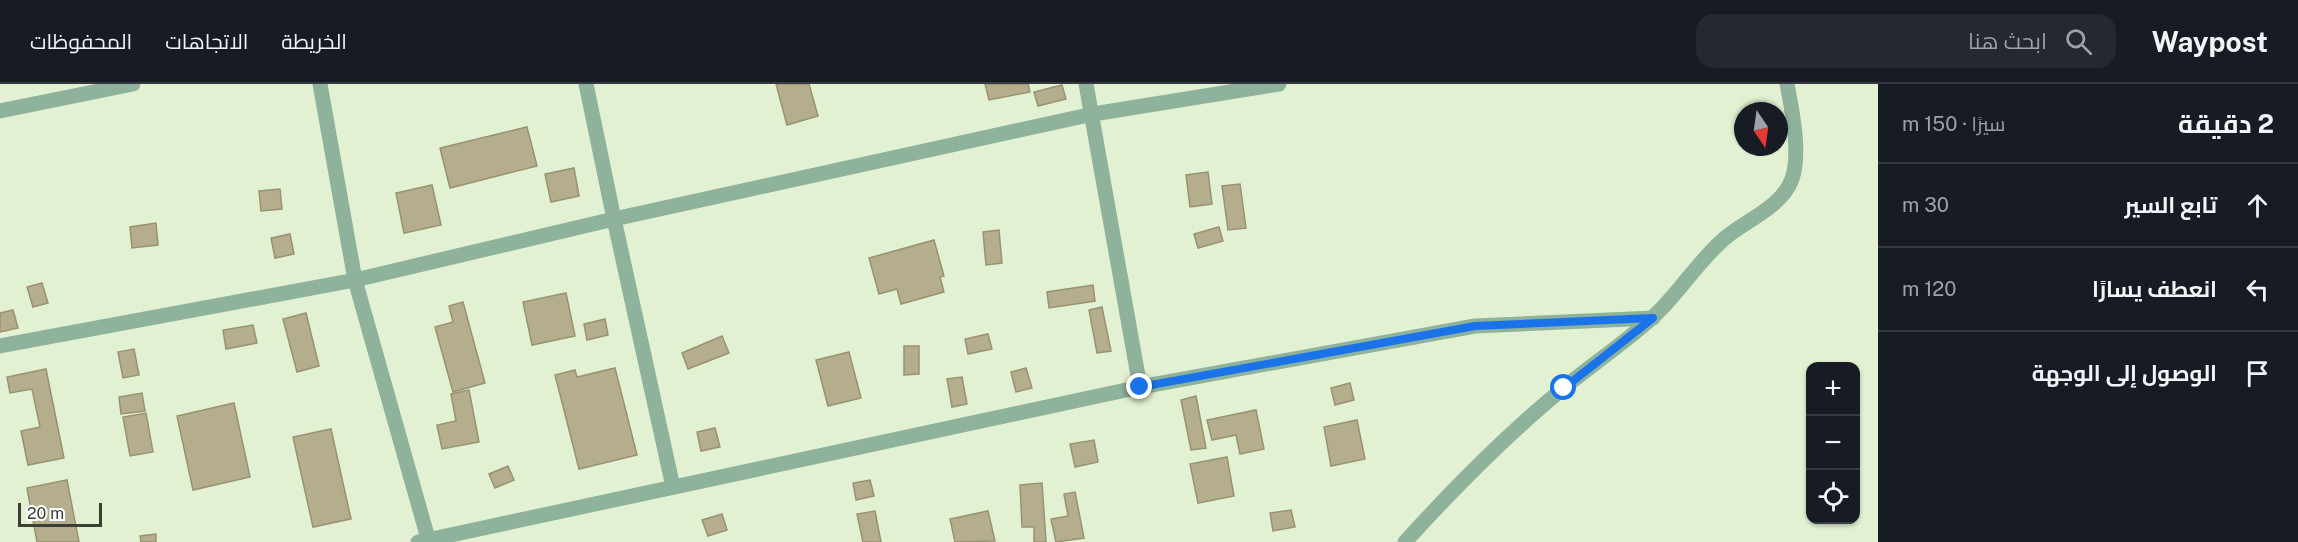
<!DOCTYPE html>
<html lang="ar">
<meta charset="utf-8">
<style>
:root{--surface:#171b24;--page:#242831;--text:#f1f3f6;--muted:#9ea1a6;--line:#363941}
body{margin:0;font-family:"Public Sans",Cairo,sans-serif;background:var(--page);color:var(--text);direction:rtl}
.controls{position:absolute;right:18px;bottom:18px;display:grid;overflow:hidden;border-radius:12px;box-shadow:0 2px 4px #0004}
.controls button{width:54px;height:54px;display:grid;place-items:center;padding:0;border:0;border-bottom:2px solid var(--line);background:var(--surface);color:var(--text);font:30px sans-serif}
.compass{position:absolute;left:1734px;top:18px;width:54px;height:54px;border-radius:50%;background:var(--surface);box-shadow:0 2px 4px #0004;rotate:167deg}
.scale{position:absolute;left:18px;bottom:15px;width:84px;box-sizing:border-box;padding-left:6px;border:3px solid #393f33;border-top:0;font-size:16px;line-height:21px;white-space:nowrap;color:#393f33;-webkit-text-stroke:4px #fff;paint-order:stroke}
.stop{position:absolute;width:18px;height:18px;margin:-14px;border:4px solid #1a73e8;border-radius:50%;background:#fff}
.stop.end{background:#1a73e8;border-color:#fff;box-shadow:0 2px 6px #0008}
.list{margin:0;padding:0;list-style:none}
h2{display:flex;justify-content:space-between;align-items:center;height:78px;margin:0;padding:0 24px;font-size:26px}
h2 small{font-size:20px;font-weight:400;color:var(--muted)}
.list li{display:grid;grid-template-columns:39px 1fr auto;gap:18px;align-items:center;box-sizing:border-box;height:84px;padding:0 24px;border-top:2px solid var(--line)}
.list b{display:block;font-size:22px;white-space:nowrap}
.list em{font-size:20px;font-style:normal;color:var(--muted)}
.icon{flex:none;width:33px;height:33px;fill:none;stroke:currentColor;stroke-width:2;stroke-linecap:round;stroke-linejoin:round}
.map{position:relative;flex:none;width:1878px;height:458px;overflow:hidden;direction:ltr}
header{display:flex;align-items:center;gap:36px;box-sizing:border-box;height:84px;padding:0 30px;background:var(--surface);border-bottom:2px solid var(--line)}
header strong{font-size:28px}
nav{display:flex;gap:33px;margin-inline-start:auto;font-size:21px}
.search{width:420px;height:54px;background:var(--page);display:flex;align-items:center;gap:15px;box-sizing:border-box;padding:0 21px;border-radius:18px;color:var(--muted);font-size:22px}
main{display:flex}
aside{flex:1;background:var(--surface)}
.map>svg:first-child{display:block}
.building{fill:#b4ae8e;stroke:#989273;stroke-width:1.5}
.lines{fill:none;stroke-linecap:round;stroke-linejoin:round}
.street{stroke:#8fb29d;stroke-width:15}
.route{stroke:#1a73e8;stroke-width:8}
</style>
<header>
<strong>Waypost</strong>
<div class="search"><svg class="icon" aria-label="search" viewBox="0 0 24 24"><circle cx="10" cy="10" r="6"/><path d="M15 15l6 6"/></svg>ابحث هنا</div>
<nav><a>الخريطة</a><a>الاتجاهات</a><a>المحفوظات</a></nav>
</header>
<main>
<aside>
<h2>2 دقيقة<small>سيرًا · 150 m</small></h2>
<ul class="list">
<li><svg class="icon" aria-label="ahead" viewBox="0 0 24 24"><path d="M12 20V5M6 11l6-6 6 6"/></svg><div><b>تابع السير</b></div><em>30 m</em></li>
<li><svg class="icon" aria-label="left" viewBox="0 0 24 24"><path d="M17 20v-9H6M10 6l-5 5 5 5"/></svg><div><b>انعطف يسارًا</b></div><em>120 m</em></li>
<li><svg class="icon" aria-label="arrive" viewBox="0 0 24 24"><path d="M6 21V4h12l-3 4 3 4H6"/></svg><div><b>الوصول إلى الوجهة</b></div></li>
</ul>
</aside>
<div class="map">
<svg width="1878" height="458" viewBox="0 0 1878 458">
<rect width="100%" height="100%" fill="#e2f1d2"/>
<!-- building -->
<g class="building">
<polygon points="776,0 809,0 818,32 787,41"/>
<polygon points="985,0 1028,0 1030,8 989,16"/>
<polygon points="1062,1 1066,15 1038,22 1034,8"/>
<polygon points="527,43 537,82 450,104 440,64"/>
<polygon points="574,84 579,112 551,118 545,90"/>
<polygon points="1208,88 1212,120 1190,123 1186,91"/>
<polygon points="1240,100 1246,144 1228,146 1222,102"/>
<polygon points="432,101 441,141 404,149 396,109"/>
<polygon points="280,105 282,125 261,127 259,107"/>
<polygon points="156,139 158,161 132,164 130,143"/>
<polygon points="1219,143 1223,157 1198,164 1194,150"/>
<polygon points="999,146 1002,179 986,181 983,148"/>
<polygon points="290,150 294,170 275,174 271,154"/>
<polygon points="934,156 944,192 940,193 944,208 901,220 897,205 879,210 869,174"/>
<polygon points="42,199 48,219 33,223 27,203"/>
<polygon points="1093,201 1095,217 1049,224 1047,208"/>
<polygon points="566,209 575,252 532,261 523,218"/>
<polygon points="463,218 485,299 453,308 435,243 453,238 449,222"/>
<polygon points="1102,223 1111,267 1097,269 1089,226"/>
<polygon points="13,226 18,244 0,248 0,229"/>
<polygon points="306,229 319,282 297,288 283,235"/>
<polygon points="605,235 608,251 587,256 584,240"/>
<polygon points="253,241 257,259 226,265 223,246"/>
<polygon points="988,250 992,265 968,270 965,255"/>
<polygon points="722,252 729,269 688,285 682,269"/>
<polygon points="904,262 919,262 919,290 904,291"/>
<polygon points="134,265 139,291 123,294 118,268"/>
<polygon points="849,268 861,314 828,322 816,276"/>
<polygon points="615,284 637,371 579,385 555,291 575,286 577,293"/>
<polygon points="1026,284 1032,304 1016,308 1011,288"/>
<polygon points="46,285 64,374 28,381 21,347 40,343 32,305 10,309 7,293"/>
<polygon points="962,293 967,320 952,323 947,295"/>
<polygon points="1350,299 1354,316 1335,321 1331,304"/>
<polygon points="469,306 479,358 442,365 437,341 456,337 451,310"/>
<polygon points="142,309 145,327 121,330 119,313"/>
<polygon points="1196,312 1206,364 1191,366 1181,316"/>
<polygon points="234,319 250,393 193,406 177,332"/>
<polygon points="1256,326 1264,365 1240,370 1236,351 1212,356 1207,336"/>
<polygon points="146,329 153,368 130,372 123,333"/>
<polygon points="1357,336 1365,375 1331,382 1324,343"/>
<polygon points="715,344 720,363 701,367 697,348"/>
<polygon points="331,345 351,435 313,443 293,353"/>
<polygon points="1094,356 1098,378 1075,383 1070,360"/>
<polygon points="1227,373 1234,412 1198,419 1190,380"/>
<polygon points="508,382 514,396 495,404 489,390"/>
<polygon points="67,396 79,458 37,458 27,404"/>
<polygon points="870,396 874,412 856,416 853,399"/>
<polygon points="1042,399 1046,458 1034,458 1034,443 1022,443 1020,401"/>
<polygon points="1075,408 1084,454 1056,458 1051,435 1068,432 1064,410"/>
<polygon points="1291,426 1295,443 1273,447 1270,429"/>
<polygon points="875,427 881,458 863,458 857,430"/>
<polygon points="988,427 995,457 955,458 950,435"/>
<polygon points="722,430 727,446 708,452 702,436"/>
<polygon points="156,450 156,458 141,458 140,452"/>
</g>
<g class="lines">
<!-- street -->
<g class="street">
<polyline points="320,0 355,196 429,458"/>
<polyline points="586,0 614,135 673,403"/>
<polyline points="1086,0 1140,303"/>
<polyline points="0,27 133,0"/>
<polyline points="0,262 355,196 614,135 1093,30 1279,0"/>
<polyline points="418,458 1140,303 1475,242 1653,234"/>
<path d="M1405,458C1455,403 1507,350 1565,303C1593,280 1624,259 1651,235C1678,211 1697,178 1725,154C1746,136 1782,123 1792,95C1801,69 1792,26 1787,0"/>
</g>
</g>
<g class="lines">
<!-- route -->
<polyline class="route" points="1140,303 1475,242 1653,234 1564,304"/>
</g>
</svg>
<div class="controls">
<button>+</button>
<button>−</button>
<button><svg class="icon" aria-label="locate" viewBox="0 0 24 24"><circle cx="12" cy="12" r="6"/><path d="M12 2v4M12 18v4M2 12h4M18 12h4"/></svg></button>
</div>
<svg class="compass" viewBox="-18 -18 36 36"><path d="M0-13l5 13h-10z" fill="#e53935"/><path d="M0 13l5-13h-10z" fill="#9ea1a6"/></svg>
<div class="scale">20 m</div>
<div class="stop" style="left:1564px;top:304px"></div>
<div class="stop end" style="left:1140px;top:303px"></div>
</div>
</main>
